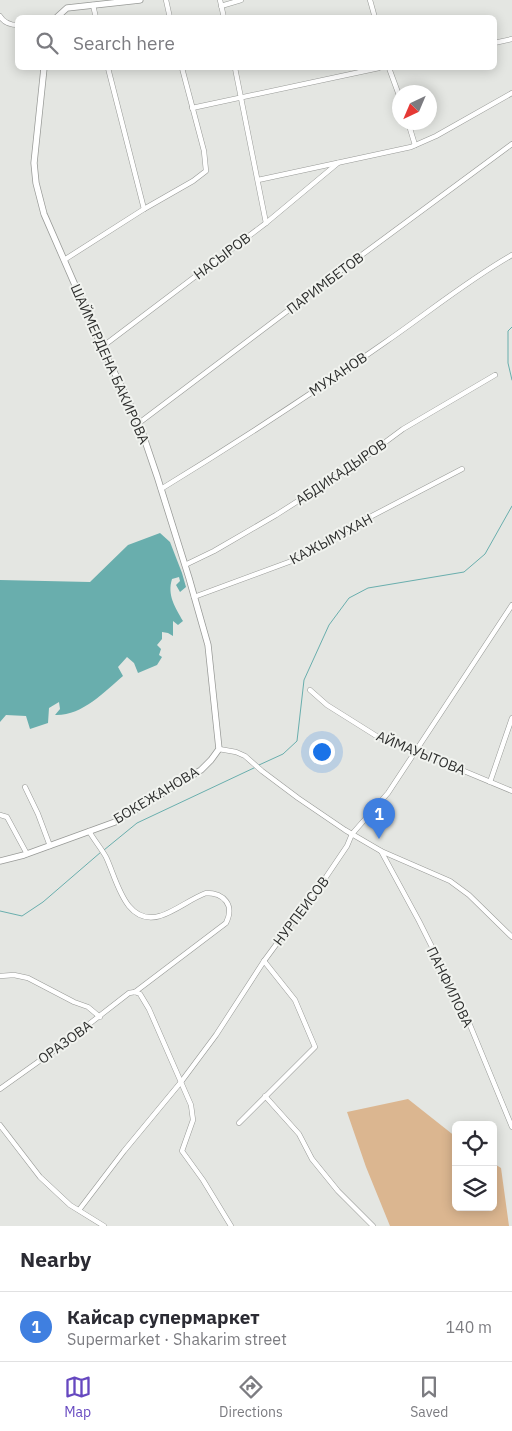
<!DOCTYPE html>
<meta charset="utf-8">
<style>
:root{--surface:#fff;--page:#f2f2f3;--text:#2b2b33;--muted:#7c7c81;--line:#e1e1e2;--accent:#6648c0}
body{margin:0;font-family:"IBM Plex Sans",sans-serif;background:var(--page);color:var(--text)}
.controls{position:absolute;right:15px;bottom:15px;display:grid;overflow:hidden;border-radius:8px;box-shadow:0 2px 12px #0003}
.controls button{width:45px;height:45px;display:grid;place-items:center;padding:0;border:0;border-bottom:1px solid var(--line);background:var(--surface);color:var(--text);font:25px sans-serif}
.compass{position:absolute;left:392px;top:85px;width:45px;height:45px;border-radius:50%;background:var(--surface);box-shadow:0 2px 12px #0003;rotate:224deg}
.you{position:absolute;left:321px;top:751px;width:18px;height:18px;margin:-12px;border:4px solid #fff;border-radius:50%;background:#1a73e8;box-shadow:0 0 0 8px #1a73e833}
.badge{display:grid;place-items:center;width:32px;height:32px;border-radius:50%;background:var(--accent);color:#fff;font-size:16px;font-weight:700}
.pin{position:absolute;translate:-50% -41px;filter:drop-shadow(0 1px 2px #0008)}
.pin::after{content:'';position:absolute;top:26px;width:18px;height:15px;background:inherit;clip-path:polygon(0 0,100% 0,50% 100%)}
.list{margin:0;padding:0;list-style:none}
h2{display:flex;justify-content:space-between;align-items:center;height:65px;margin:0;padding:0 20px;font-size:21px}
h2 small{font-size:16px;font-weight:400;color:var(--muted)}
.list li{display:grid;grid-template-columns:32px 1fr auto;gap:15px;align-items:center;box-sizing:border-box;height:70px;padding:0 20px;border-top:1px solid var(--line)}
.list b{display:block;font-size:19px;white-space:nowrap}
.list p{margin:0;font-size:16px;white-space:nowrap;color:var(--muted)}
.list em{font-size:16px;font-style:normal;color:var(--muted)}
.icon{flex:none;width:28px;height:28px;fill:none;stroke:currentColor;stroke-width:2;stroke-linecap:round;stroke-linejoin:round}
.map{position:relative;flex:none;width:512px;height:1226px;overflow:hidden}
.search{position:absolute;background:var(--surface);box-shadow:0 2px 12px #0003;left:15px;right:15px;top:15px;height:55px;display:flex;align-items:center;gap:12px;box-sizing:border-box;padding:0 18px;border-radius:8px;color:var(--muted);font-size:19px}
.sheet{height:135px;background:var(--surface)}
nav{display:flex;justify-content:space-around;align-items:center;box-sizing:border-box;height:70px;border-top:1px solid var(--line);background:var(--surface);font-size:14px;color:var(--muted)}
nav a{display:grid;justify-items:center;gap:2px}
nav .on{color:var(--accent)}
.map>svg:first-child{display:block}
.green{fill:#dbb690}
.water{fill:#69aead}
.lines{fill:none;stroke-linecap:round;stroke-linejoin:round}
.stream{stroke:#69aead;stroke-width:1}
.street-casing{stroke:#989a97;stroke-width:5.5}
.secondary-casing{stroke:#989a97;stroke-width:7}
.street{stroke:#fff;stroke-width:4.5}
.secondary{stroke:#fff;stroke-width:5.5}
.labels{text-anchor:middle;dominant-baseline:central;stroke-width:4;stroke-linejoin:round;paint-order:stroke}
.street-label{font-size:14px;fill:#2e2f2e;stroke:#f1f3ef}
</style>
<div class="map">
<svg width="512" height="1226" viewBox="0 0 512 1226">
<rect width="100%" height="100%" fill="#e4e6e2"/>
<!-- green -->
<polygon class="green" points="408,1099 456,1137 456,1207 493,1207 493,1163 501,1168 509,1226 390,1226 366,1167 347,1112"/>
<!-- water -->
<path class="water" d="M160,533L170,542L182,573L186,587L180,592L176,585L180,581L179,577L172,579C167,595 175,607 183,621L178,625L173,621V636L168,633L162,632V639L157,645L161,649L159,655L162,657L157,665L138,673L134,663L127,657L118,667L123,676C104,692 82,716 55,715L60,709L59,702L49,708L48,723L30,729L26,716L6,715L0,722V580L90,582L128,545Z"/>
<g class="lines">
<!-- stream -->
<g class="stream">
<polyline points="512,327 508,331 508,363 512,380"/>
<polyline points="259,765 283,754 297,741 304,680 329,625 349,598 368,588 464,572 485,554 512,506"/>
<polyline points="104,850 137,823 256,767"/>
<polyline points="0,911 22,916 43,902 101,852"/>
</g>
<!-- street casing -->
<g class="street-casing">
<g id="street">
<polyline points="166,0 170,18"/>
<polyline points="220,0 224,18"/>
<polyline points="370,0 375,18"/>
<polyline points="93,5 96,18"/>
<polyline points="221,6 241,0"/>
<path d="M0,16C4,23 10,25 18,25"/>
<polyline points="494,43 512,39"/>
<polyline points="108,68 144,209"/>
<polyline points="235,68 266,223"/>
<polyline points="389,68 400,98"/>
<polyline points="192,108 379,68"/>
<polyline points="408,122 415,145"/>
<polyline points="258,180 411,147 436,136 512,93"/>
<polyline points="64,260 144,209 193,181 206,171 204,151 182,68"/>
<polyline points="102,347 266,223 338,163"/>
<polyline points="139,423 359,257 512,144"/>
<path d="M161,489C238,442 313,393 387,341C429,312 468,280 512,255"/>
<polyline points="185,565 214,551 276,515 353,466 403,429 495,375"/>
<polyline points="194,597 297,559 345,530 462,469"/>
<polyline points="310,690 327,705 378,737 416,751 512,791"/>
<polyline points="219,749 236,752 245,756 262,771 298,798 345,830 381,851 450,881 469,895 512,937"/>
<polyline points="490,782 512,718"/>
<polyline points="25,787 38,814 50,846"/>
<polyline points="0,815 7,817 27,854"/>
<path d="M89,831C94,840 101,848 106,857C117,880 125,926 160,916C176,911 190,899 206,893C224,893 235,905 226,923L135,992"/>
<polyline points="381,851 419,921 465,1013 512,1127"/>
<polyline points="0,976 14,975 28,978 74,1002 88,1007 100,1017"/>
<polyline points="0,1089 66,1042 129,993 135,992 140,994 149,1009 191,1105 193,1120 182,1151 203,1180 231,1226"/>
<polyline points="265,1096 299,1134 312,1159 338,1191 373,1226"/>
<polyline points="239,1123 315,1047 295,1000 264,961"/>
<polyline points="0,1125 40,1177 70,1205 104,1226"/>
<polyline points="79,1210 124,1151 181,1082 216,1035 264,961 326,877 347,846 352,834 388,793 512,605"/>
</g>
</g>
<!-- secondary casing -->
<g class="secondary-casing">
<g id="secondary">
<polyline points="56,18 67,8 140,0"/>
<polyline points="0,861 24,855 115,822 201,770 211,760 219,749 208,645 189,578 157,476 139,423 102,347 44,214 36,183 34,163 44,68"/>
</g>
</g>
<!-- street -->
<use href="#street" class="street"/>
<!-- secondary -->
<use href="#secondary" class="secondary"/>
</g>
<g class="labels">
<!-- street labels -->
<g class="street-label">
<text transform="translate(222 256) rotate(-37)">НАСЫРОВ</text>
<text transform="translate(325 283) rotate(-37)">ПАРИМБЕТОВ</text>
<text transform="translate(110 364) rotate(66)">ШАЙМЕРДЕНА БАКИРОВА</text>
<text transform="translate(338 374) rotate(-34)">МУХАНОВ</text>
<text transform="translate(341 472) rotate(-34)">АБДИКАДЫРОВ</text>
<text transform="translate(331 539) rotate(-28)">КАЖЫМУХАН</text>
<text transform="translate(421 753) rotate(22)">АЙМАУЫТОВА</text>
<text transform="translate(156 795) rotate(-31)">БОКЕЖАНОВА</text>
<text transform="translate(301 911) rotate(-53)">НУРПЕИСОВ</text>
<text transform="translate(450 987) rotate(64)">ПАНФИЛОВА</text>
<text transform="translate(65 1042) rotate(-36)">ОРАЗОВА</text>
</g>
</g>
</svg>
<div class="controls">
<button><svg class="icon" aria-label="locate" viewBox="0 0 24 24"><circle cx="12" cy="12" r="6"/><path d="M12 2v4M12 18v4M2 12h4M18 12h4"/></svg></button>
<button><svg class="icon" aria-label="layers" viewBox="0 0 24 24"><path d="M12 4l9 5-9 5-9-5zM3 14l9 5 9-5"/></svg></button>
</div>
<svg class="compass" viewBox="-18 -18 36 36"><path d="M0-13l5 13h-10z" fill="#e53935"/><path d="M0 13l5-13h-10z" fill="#7c7c81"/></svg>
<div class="you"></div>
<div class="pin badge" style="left:379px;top:839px;background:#3f7fe0">1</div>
<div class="search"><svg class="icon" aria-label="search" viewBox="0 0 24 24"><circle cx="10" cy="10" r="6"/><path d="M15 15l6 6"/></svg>Search here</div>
</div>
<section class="sheet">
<h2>Nearby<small></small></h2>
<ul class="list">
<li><span class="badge" style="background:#3f7fe0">1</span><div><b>Кайсар супермаркет</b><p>Supermarket · Shakarim street</p></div><em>140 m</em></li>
</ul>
</section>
<nav>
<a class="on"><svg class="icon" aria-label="map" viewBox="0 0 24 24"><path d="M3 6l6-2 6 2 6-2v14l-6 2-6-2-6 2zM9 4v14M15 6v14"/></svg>Map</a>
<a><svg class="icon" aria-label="directions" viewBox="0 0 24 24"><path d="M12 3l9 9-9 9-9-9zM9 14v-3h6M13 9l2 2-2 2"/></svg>Directions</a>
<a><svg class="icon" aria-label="saved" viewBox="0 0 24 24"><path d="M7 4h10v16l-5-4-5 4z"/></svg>Saved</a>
</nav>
